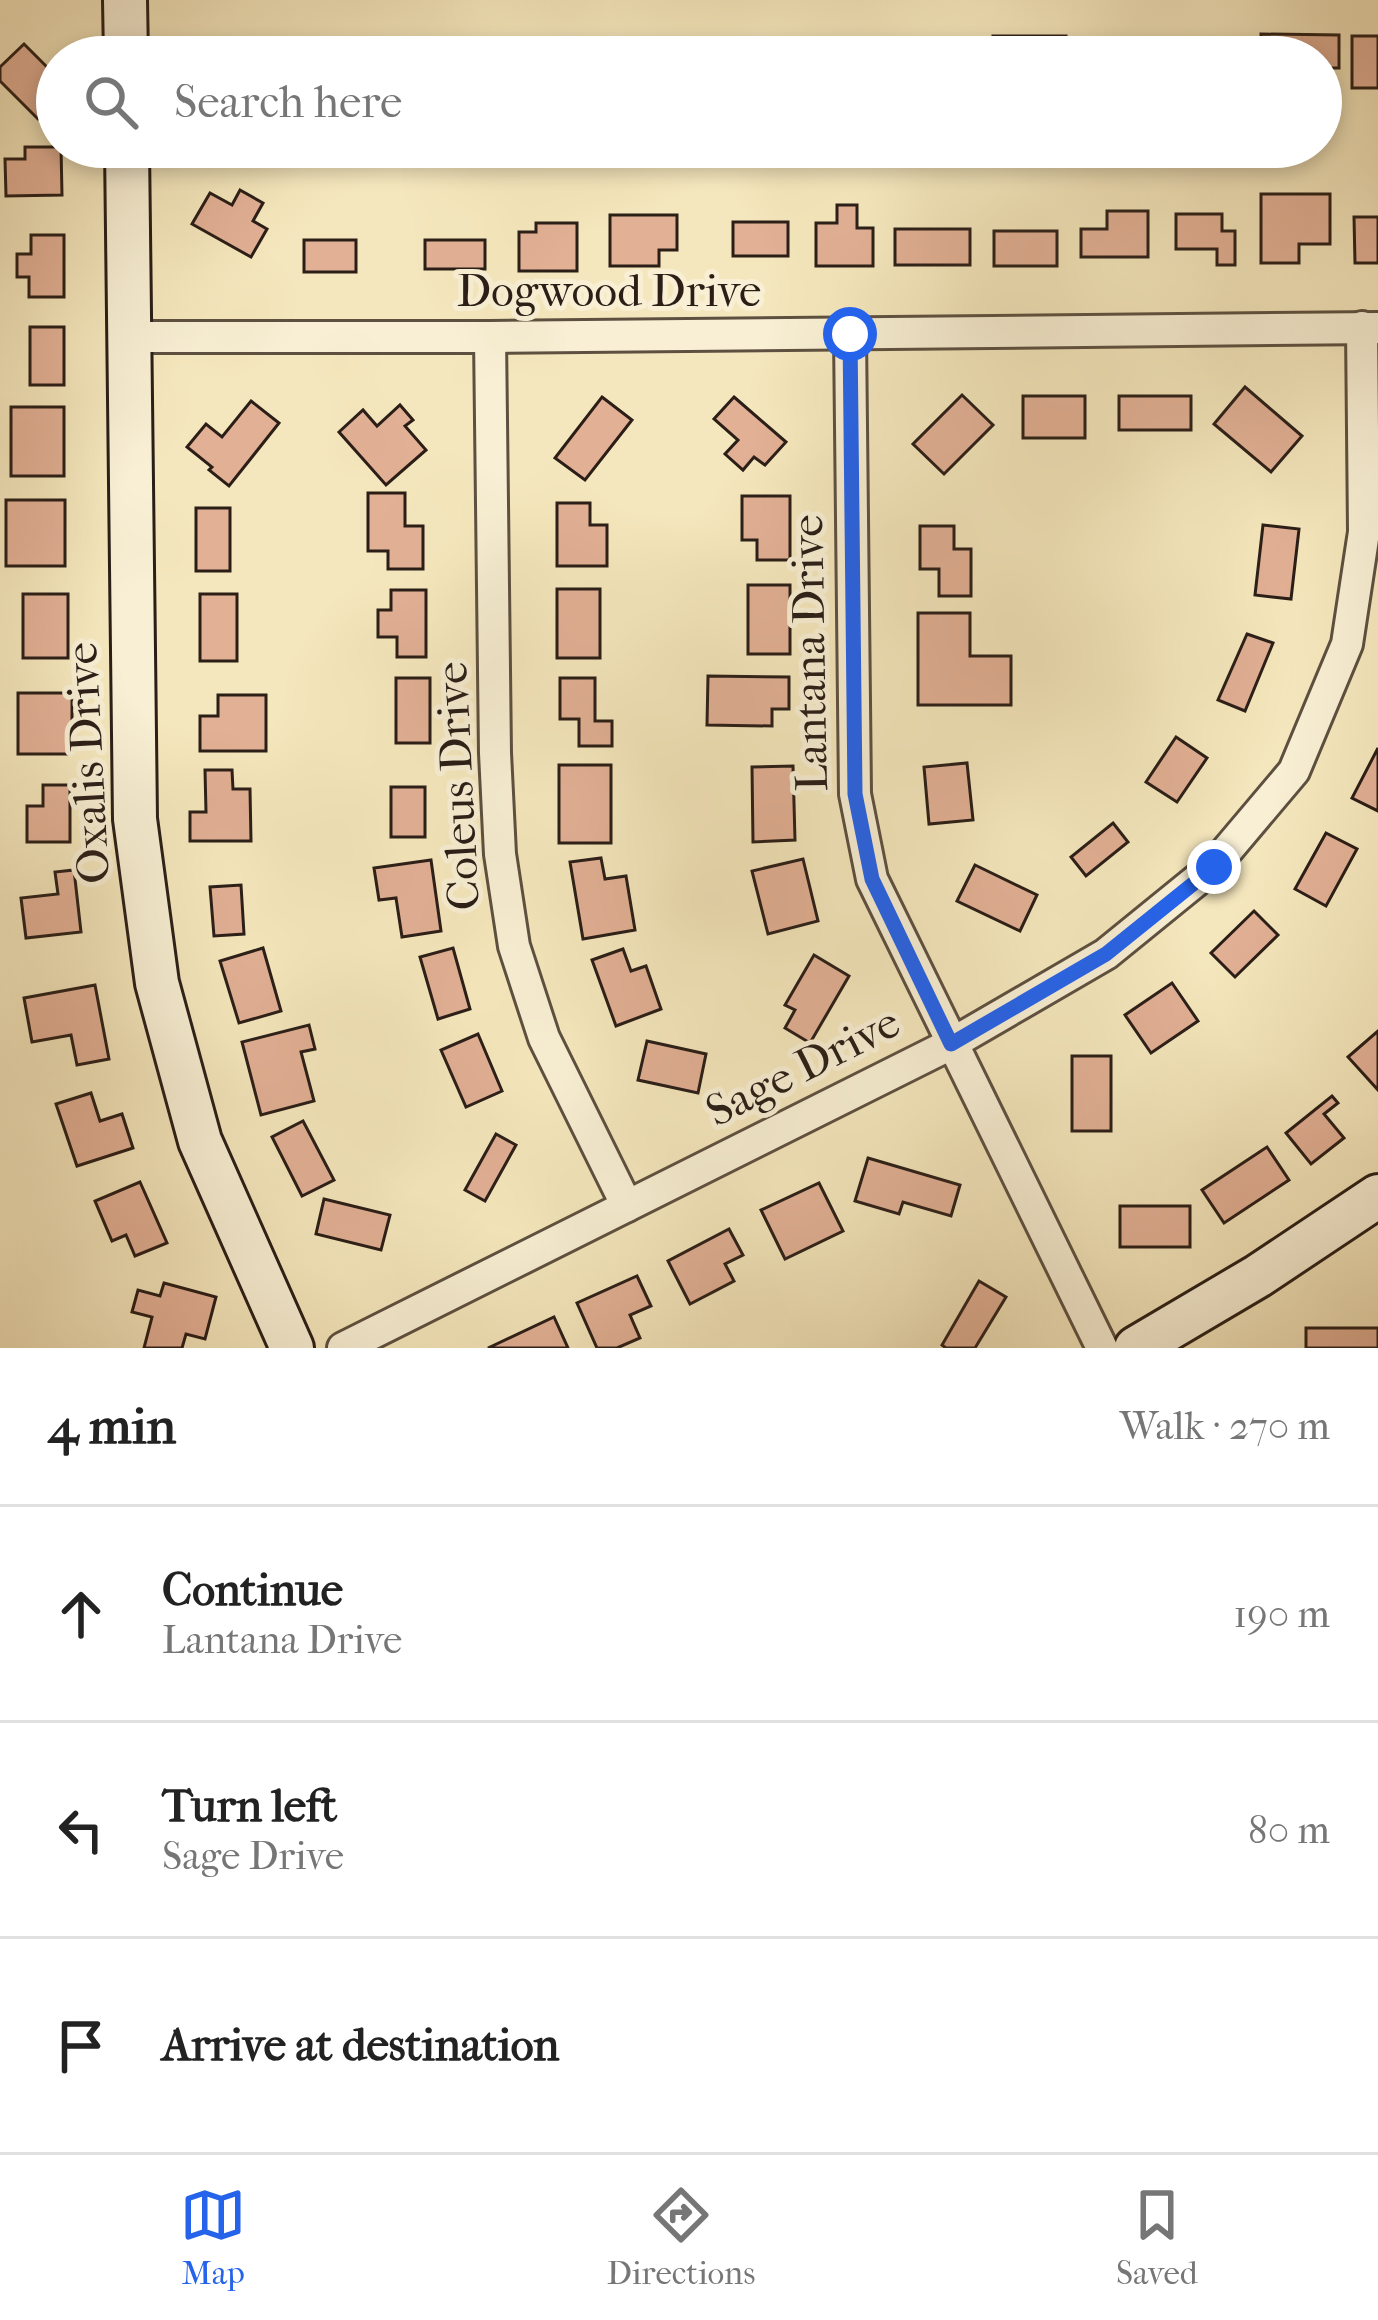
<!DOCTYPE html>
<meta charset="utf-8">
<style>
:root{--surface:#fff;--page:#f6f6f6;--text:#222;--muted:#767676;--line:#e0e0e0;--accent:#2563eb}
body{margin:0;font-family:"IM FELL French Canon",serif;background:var(--page);color:var(--text)}
.stop{position:absolute;width:36px;height:36px;margin:-27px;border:9px solid #2563eb;border-radius:50%;background:#fff}
.stop.end{background:#2563eb;border-color:#fff;box-shadow:0 3px 12px #0008}
.list{margin:0;padding:0;list-style:none}
h2{display:flex;justify-content:space-between;align-items:center;height:156px;margin:0;padding:0 48px;font-size:51px}
h2 small{font-size:39px;font-weight:400;color:var(--muted)}
.list li{display:grid;grid-template-columns:78px 1fr auto;gap:36px;align-items:center;box-sizing:border-box;height:216px;padding:0 48px;border-top:3px solid var(--line)}
.list b{display:block;font-size:45px;white-space:nowrap}
.list p{margin:0;font-size:39px;white-space:nowrap;color:var(--muted)}
.list em{font-size:39px;font-style:normal;color:var(--muted)}
.icon{flex:none;width:66px;height:66px;fill:none;stroke:currentColor;stroke-width:2;stroke-linecap:round;stroke-linejoin:round}
.map{position:relative;flex:none;width:1378px;height:1348px;overflow:hidden}
.search{position:absolute;background:var(--surface);box-shadow:0 6px 18px #0003;left:36px;right:36px;top:36px;height:132px;display:flex;align-items:center;gap:30px;box-sizing:border-box;padding:0 42px;border-radius:66px;color:var(--muted);font-size:45px}
.sheet{height:804px;background:var(--surface)}
nav{display:flex;justify-content:space-around;align-items:center;box-sizing:border-box;height:168px;border-top:3px solid var(--line);background:var(--surface);font-size:33px;color:var(--muted)}
nav a{display:grid;justify-items:center;gap:6px}
nav .on{color:var(--accent)}
.map>svg:first-child{display:block}
.building{fill:#e2b095;stroke:#2a1e17;stroke-width:3}
.lines{fill:none;stroke-linecap:round;stroke-linejoin:round}
.street-casing{stroke:#5d5040;stroke-width:36}
.secondary-casing{stroke:#2a1e17;stroke-width:48}
.street{stroke:#f8efd4;stroke-width:30}
.secondary{stroke:#f8efd4;stroke-width:42}
.route{stroke:#2563eb;stroke-width:15}
.labels{text-anchor:middle;dominant-baseline:central;stroke-width:10;stroke-linejoin:round;paint-order:stroke}
.street-label{font-size:45px;fill:#2a1e17;stroke:#f8efd4}
</style>
<div class="map">
<svg width="1378" height="1348" viewBox="0 0 1378 1348">
<rect width="100%" height="100%" fill="#f5e7bd"/>
<filter id="stains"><feTurbulence type="fractalNoise" baseFrequency=".00167" numOctaves="4"/><feColorMatrix values="0 0 0 0 .2 0 0 0 0 .09 0 0 0 0 .02 0 0 0 .5 -.17"/></filter>
<radialGradient id="worn" r=".72"><stop offset=".6" stop-color="#630" stop-opacity="0"/><stop offset="1" stop-color="#630" stop-opacity=".3"/></radialGradient>
<!-- building -->
<g class="building">
<polygon points="1261,34 1339,35 1339,68 1321,68 1321,57 1261,57"/>
<rect x="993" y="36" width="73" height="21"/>
<rect x="1352" y="36" width="26" height="52"/>
<rect x="704" y="38" width="72" height="19"/>
<rect x="895" y="38" width="80" height="19"/>
<rect x="833" y="40" width="40" height="17"/>
<rect x="430" y="41" width="49" height="16"/>
<polygon points="506,41 527,41 527,56 569,57 506,57"/>
<rect x="1084" y="41" width="68" height="16"/>
<polygon points="24,44 57,77 57,100 38,119 0,81 0,67"/>
<rect x="1173" y="46" width="70" height="11"/>
<rect x="602" y="47" width="90" height="10"/>
<polygon points="25,147 61,147 62,195 6,196 5,159 25,159"/>
<polygon points="240,190 263,203 253,221 267,229 251,257 192,224 210,193 232,205"/>
<polygon points="1261,194 1330,194 1330,244 1299,244 1299,263 1261,263"/>
<polygon points="837,205 857,205 857,228 873,228 873,266 816,266 816,223 837,223"/>
<polygon points="1107,211 1148,211 1148,257 1081,257 1081,229 1107,229"/>
<polygon points="1176,214 1222,214 1222,231 1235,231 1235,265 1217,265 1217,249 1176,249"/>
<polygon points="610,215 677,215 677,250 659,250 659,266 610,266"/>
<polygon points="1354,217 1378,217 1378,263 1355,263"/>
<rect x="733" y="222" width="55" height="34"/>
<polygon points="536,223 577,223 577,271 519,271 519,232 536,232"/>
<rect x="895" y="229" width="75" height="36"/>
<rect x="994" y="231" width="63" height="35"/>
<polygon points="31,235 64,235 64,297 29,297 29,277 17,277 17,254 31,254"/>
<rect x="304" y="240" width="52" height="32"/>
<rect x="425" y="240" width="60" height="29"/>
<rect x="30" y="327" width="34" height="58"/>
<polygon points="1245,387 1302,436 1271,472 1214,424"/>
<polygon points="962,395 993,425 944,474 913,444"/>
<rect x="1023" y="396" width="62" height="42"/>
<rect x="1119" y="396" width="72" height="34"/>
<polygon points="602,397 632,420 585,480 555,458"/>
<polygon points="734,397 786,442 765,465 754,457 743,470 725,454 738,440 714,419"/>
<polygon points="251,401 279,423 229,486 209,470 212,467 187,447 206,424 222,437"/>
<polygon points="400,405 413,420 405,426 426,450 386,485 339,432 363,410 377,426"/>
<rect x="11" y="407" width="53" height="69"/>
<polygon points="368,493 405,493 405,526 423,526 423,569 388,569 388,551 368,551"/>
<polygon points="742,496 790,496 790,560 757,560 757,540 742,540"/>
<rect x="6" y="500" width="59" height="66"/>
<polygon points="557,503 590,503 590,525 607,525 607,566 557,566"/>
<rect x="196" y="508" width="34" height="63"/>
<polygon points="1263,525 1299,529 1291,599 1255,595"/>
<polygon points="920,526 954,526 954,549 971,549 971,596 939,596 939,569 920,569"/>
<rect x="748" y="585" width="42" height="69"/>
<rect x="557" y="589" width="43" height="69"/>
<polygon points="391,590 426,590 426,657 397,657 397,637 378,637 378,610 391,610"/>
<rect x="23" y="594" width="45" height="64"/>
<rect x="200" y="594" width="37" height="67"/>
<polygon points="918,613 970,613 970,656 1011,656 1011,705 918,705"/>
<polygon points="1247,634 1273,643 1245,711 1218,700"/>
<polygon points="708,676 789,677 789,709 772,709 772,726 707,725"/>
<rect x="396" y="678" width="34" height="65"/>
<polygon points="560,678 595,678 595,721 612,721 612,746 579,746 579,719 560,719"/>
<rect x="18" y="693" width="54" height="61"/>
<polygon points="218,695 266,695 266,751 200,751 200,716 218,716"/>
<polygon points="1176,737 1207,758 1177,802 1146,782"/>
<polygon points="1378,748 1378,811 1352,798"/>
<polygon points="967,763 973,820 929,824 924,767"/>
<rect x="559" y="765" width="52" height="78"/>
<polygon points="793,766 795,840 753,842 752,767"/>
<polygon points="205,770 232,770 233,789 250,789 251,841 190,841 190,812 206,812"/>
<polygon points="43,785 70,785 70,842 27,842 27,806 43,806"/>
<rect x="391" y="787" width="34" height="50"/>
<polygon points="1113,823 1128,842 1086,876 1071,857"/>
<polygon points="1326,833 1357,849 1326,906 1295,889"/>
<polygon points="601,858 605,879 626,876 635,930 583,939 570,862"/>
<polygon points="803,859 818,921 768,934 752,871"/>
<polygon points="431,860 441,931 402,937 396,898 379,900 374,868"/>
<polygon points="975,865 1037,895 1020,931 957,901"/>
<polygon points="74,870 81,932 26,938 21,898 58,894 55,872"/>
<polygon points="241,885 244,934 214,936 210,887"/>
<polygon points="1254,911 1278,935 1235,977 1211,953"/>
<polygon points="263,948 281,1011 239,1023 220,961"/>
<polygon points="453,948 470,1009 438,1019 420,957"/>
<polygon points="623,949 631,971 646,966 661,1009 616,1026 592,960"/>
<polygon points="814,955 849,976 810,1043 785,1028 795,1010 785,1005"/>
<polygon points="1172,983 1198,1021 1151,1053 1125,1015"/>
<polygon points="95,985 109,1059 77,1065 71,1035 32,1042 24,998"/>
<polygon points="309,1025 315,1049 301,1052 314,1101 261,1115 242,1042"/>
<polygon points="1378,1031 1378,1090 1348,1057"/>
<polygon points="478,1034 502,1091 466,1107 441,1050"/>
<polygon points="647,1041 706,1054 698,1093 638,1080"/>
<rect x="1072" y="1056" width="39" height="75"/>
<polygon points="91,1093 100,1121 122,1114 133,1148 77,1166 56,1104"/>
<polygon points="1332,1096 1338,1103 1324,1114 1344,1138 1311,1164 1286,1133"/>
<polygon points="303,1121 334,1180 302,1196 272,1137"/>
<polygon points="496,1134 516,1145 485,1201 465,1190"/>
<polygon points="1267,1147 1289,1180 1224,1223 1202,1190"/>
<polygon points="868,1158 960,1185 951,1216 903,1202 899,1214 855,1201"/>
<polygon points="140,1182 167,1243 135,1256 126,1235 112,1241 95,1201"/>
<polygon points="819,1183 843,1231 785,1259 761,1210"/>
<polygon points="324,1199 390,1215 381,1250 316,1234"/>
<rect x="1120" y="1206" width="70" height="41"/>
<polygon points="729,1229 743,1255 725,1264 734,1281 690,1304 668,1261"/>
<polygon points="637,1276 651,1306 630,1315 640,1338 617,1348 597,1348 577,1303"/>
<polygon points="979,1281 1006,1297 975,1348 946,1348 942,1345"/>
<polygon points="164,1283 216,1297 205,1339 186,1334 182,1348 144,1348 152,1317 132,1312 138,1290 160,1296"/>
<polygon points="554,1317 568,1348 488,1348"/>
<rect x="1306" y="1328" width="72" height="20"/>
</g>
<g class="lines">
<!-- street casing -->
<g class="street-casing">
<g id="street">
<polyline points="850,334 855,794 872,879 1102,1348"/>
<polyline points="128,337 490,337 1378,328"/>
<polyline points="490,337 495,753 500,854 514,946 544,1038 627,1206"/>
<polyline points="343,1348 951,1044 1106,954 1213,867 1294,771 1347,644 1364,532 1362,327"/>
</g>
</g>
<!-- secondary casing -->
<g class="secondary-casing">
<g id="secondary">
<polyline points="125,0 126,57"/>
<polyline points="127,147 135,819 157,983 200,1141 292,1348"/>
<polyline points="1136,1348 1258,1276 1378,1196"/>
</g>
</g>
<!-- street -->
<use href="#street" class="street"/>
<!-- secondary -->
<use href="#secondary" class="secondary"/>
</g>
<g class="lines">
<!-- route -->
<polyline class="route" points="850,334 855,794 872,879 951,1044 1106,954 1214,867"/>
</g>
<g class="labels">
<!-- street labels -->
<g class="street-label">
<text x="609" y="291">Dogwood Drive</text>
<text transform="translate(810 653) rotate(-91)">Lantana Drive</text>
<text transform="translate(88 763) rotate(-93)">Oxalis Drive</text>
<text transform="translate(458 786) rotate(-93)">Coleus Drive</text>
<text transform="translate(803 1067) rotate(-27)">Sage Drive</text>
</g>
</g>
<rect width="100%" height="100%" filter="url(#stains)"/>
<rect width="100%" height="100%" fill="url(#worn)"/>
</svg>
<div class="stop" style="left:850px;top:334px"></div>
<div class="stop end" style="left:1214px;top:867px"></div>
<div class="search"><svg class="icon" aria-label="search" viewBox="0 0 24 24"><circle cx="10" cy="10" r="6"/><path d="M15 15l6 6"/></svg>Search here</div>
</div>
<section class="sheet">
<h2>4 min<small>Walk · 270 m</small></h2>
<ul class="list">
<li><svg class="icon" aria-label="ahead" viewBox="0 0 24 24"><path d="M12 20V5M6 11l6-6 6 6"/></svg><div><b>Continue</b><p>Lantana Drive</p></div><em>190 m</em></li>
<li><svg class="icon" aria-label="left" viewBox="0 0 24 24"><path d="M17 20v-9H6M10 6l-5 5 5 5"/></svg><div><b>Turn left</b><p>Sage Drive</p></div><em>80 m</em></li>
<li><svg class="icon" aria-label="arrive" viewBox="0 0 24 24"><path d="M6 21V4h12l-3 4 3 4H6"/></svg><div><b>Arrive at destination</b></div></li>
</ul>
</section>
<nav>
<a class="on"><svg class="icon" aria-label="map" viewBox="0 0 24 24"><path d="M3 6l6-2 6 2 6-2v14l-6 2-6-2-6 2zM9 4v14M15 6v14"/></svg>Map</a>
<a><svg class="icon" aria-label="directions" viewBox="0 0 24 24"><path d="M12 3l9 9-9 9-9-9zM9 14v-3h6M13 9l2 2-2 2"/></svg>Directions</a>
<a><svg class="icon" aria-label="saved" viewBox="0 0 24 24"><path d="M7 4h10v16l-5-4-5 4z"/></svg>Saved</a>
</nav>
